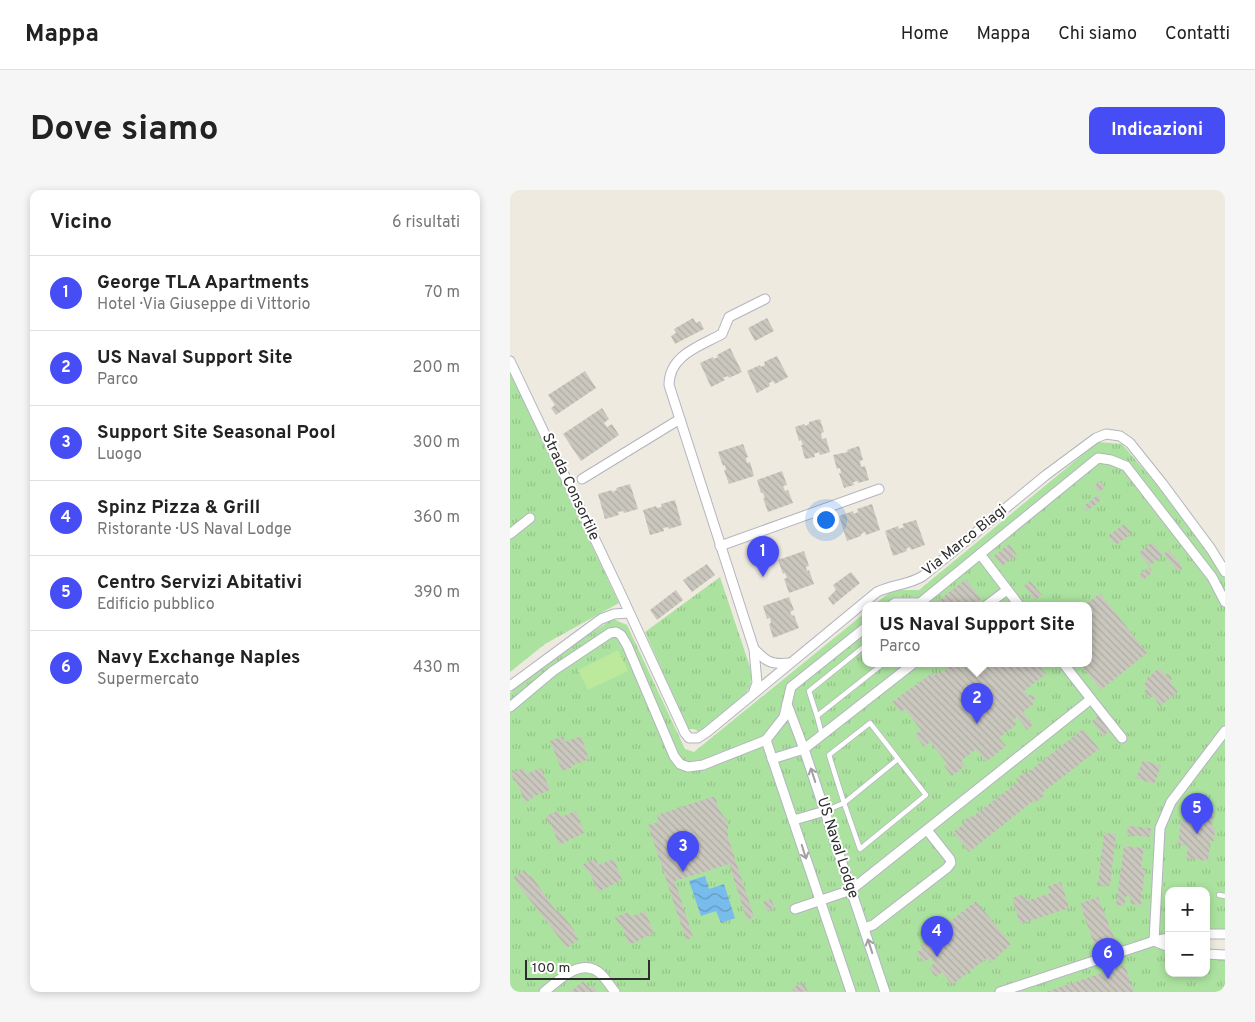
<!DOCTYPE html>
<html lang="it">
<meta charset="utf-8">
<style>
:root{--surface:#fff;--page:#f6f6f6;--text:#222;--muted:#767676;--line:#e0e0e0;--accent:#464df5}
body{margin:0;font-family:Overpass,sans-serif;background:var(--page);color:var(--text)}
.controls{position:absolute;right:15px;bottom:15px;display:grid;overflow:hidden;border-radius:10px;box-shadow:0 2px 8px #0003}
.controls button{width:45px;height:45px;display:grid;place-items:center;padding:0;border:0;border-bottom:1px solid var(--line);background:var(--surface);color:var(--text);font:25px sans-serif}
.scale{position:absolute;left:15px;bottom:12px;width:125px;box-sizing:border-box;padding-left:5px;border:2px solid #2d2d2d;border-top:0;font-size:14px;line-height:18px;white-space:nowrap;color:#2d2d2d;-webkit-text-stroke:4px #fff;paint-order:stroke}
.you{position:absolute;left:315px;top:329px;width:18px;height:18px;margin:-12px;border:4px solid #fff;border-radius:50%;background:#1a73e8;box-shadow:0 0 0 8px #1a73e833}
.badge{display:grid;place-items:center;width:32px;height:32px;border-radius:50%;background:var(--accent);color:#fff;font-size:16px;font-weight:700}
.pin{position:absolute;translate:-50% -41px;filter:drop-shadow(0 1px 2px #0008)}
.pin::after{content:'';position:absolute;top:26px;width:18px;height:15px;background:inherit;clip-path:polygon(0 0,100% 0,50% 100%)}
.popup{position:absolute;left:352px;top:412px;width:230px;height:65px;box-sizing:border-box;display:grid;place-content:center;border-radius:10px;background:var(--surface);filter:drop-shadow(0 1px 4px #0005);font-size:16px;white-space:nowrap;color:var(--muted)}
.popup b{font-size:19px;color:var(--text)}
.popup::after{content:'';position:absolute;left:50%;top:100%;margin-left:-10px;border:10px solid transparent;border-top-color:var(--surface)}
.list{margin:0;padding:0;list-style:none}
h2{display:flex;justify-content:space-between;align-items:center;height:65px;margin:0;padding:0 20px;font-size:21px}
h2 small{font-size:16px;font-weight:400;color:var(--muted)}
.list li{display:grid;grid-template-columns:32px 1fr auto;gap:15px;align-items:center;box-sizing:border-box;height:75px;padding:0 20px;border-top:1px solid var(--line)}
.list b{display:block;font-size:19px;white-space:nowrap}
.list p{margin:0;font-size:16px;white-space:nowrap;color:var(--muted)}
.list em{font-size:16px;font-style:normal;color:var(--muted)}
.map{position:relative;flex:none;width:715px;height:802px;overflow:hidden;border-radius:10px}
header{display:flex;align-items:center;gap:30px;box-sizing:border-box;height:70px;padding:0 25px;background:var(--surface);border-bottom:1px solid var(--line)}
header strong{font-size:24px}
nav{display:flex;gap:28px;margin-inline-start:auto;font-size:18px}
.intro{display:flex;align-items:center;justify-content:space-between;box-sizing:border-box;height:120px;padding:0 30px}
h1{margin:0;font-size:35px}
.button{padding:12px 22px;border-radius:10px;background:var(--accent);color:#fff;font-size:18px;font-weight:700}
main{display:flex;gap:30px;padding:0 30px}
aside{flex:1;background:var(--surface);border-radius:10px;box-shadow:0 2px 8px #0003}
.map>svg:first-child{display:block}
.grass{fill:url(#grass-tufts)}
.pitch{fill:#bce99b}
.water{fill:url(#water-waves)}
.building{fill:url(#building-back-hatch)}
.lines{fill:none;stroke-linecap:round;stroke-linejoin:round}
.service-casing{stroke:#b3b4c0;stroke-width:6}
.minor-casing{stroke:#b3b4c0;stroke-width:11}
.service{stroke:#fff;stroke-width:4.5}
.minor{stroke:#fff;stroke-width:9}
.oneway{stroke:#a0a0a0}
.labels{text-anchor:middle;dominant-baseline:central;stroke-width:4;stroke-linejoin:round;paint-order:stroke}
.street-label{font-size:15px;fill:#2d2d2d;stroke:#fff}
</style>
<header>
<strong>Mappa</strong>
<nav><a>Home</a><a>Mappa</a><a>Chi siamo</a><a>Contatti</a></nav>
</header>
<div class="intro"><h1>Dove siamo</h1><a class="button">Indicazioni</a></div>
<main>
<aside>
<h2>Vicino<small>6 risultati</small></h2>
<ul class="list">
<li><span class="badge">1</span><div><b>George TLA Apartments</b><p>Hotel · Via Giuseppe di Vittorio</p></div><em>70 m</em></li>
<li><span class="badge">2</span><div><b>US Naval Support Site</b><p>Parco</p></div><em>200 m</em></li>
<li><span class="badge">3</span><div><b>Support Site Seasonal Pool</b><p>Luogo</p></div><em>300 m</em></li>
<li><span class="badge">4</span><div><b>Spinz Pizza &amp; Grill</b><p>Ristorante · US Naval Lodge</p></div><em>360 m</em></li>
<li><span class="badge">5</span><div><b>Centro Servizi Abitativi</b><p>Edificio pubblico</p></div><em>390 m</em></li>
<li><span class="badge">6</span><div><b>Navy Exchange Naples</b><p>Supermercato</p></div><em>430 m</em></li>
</ul>
</aside>
<div class="map">
<svg width="715" height="802" viewBox="0 0 715 802">
<defs>
<pattern id="grass-tufts" width="24" height="20" patternUnits="userSpaceOnUse" patternTransform="scale(1.25)"><rect width="24" height="20" fill="#ace29f"/><path d="M3 7l-1-3M5 7V3M7 7l1-3M15 17l-1-3M17 17v-4M19 17l1-3" fill="none" stroke="#94c289"/></pattern>
<pattern id="water-waves" width="16" height="10" patternUnits="userSpaceOnUse" patternTransform="scale(1.25)"><rect width="16" height="10" fill="#77bcec"/><path d="M0 5q4-4 8 0t8 0" fill="none" stroke="#6299c0"/></pattern>
<pattern id="building-back-hatch" width="6" height="6" patternUnits="userSpaceOnUse" patternTransform="scale(1.25)"><rect width="6" height="6" fill="#cac8be"/><path d="M-1 5l2 2M0 0l6 6M5-1l2 2" fill="none" stroke="#aeaca4"/></pattern>
</defs>
<rect width="100%" height="100%" fill="#eeeae0"/>
<!-- grass -->
<g class="grass">
<polygon points="0,182 109,413 35,454 0,482"/>
<polygon points="588,252 612,254 658,308 715,388 715,747 696,746 696,701 659,701 659,783 696,783 696,762 715,763 715,802 0,802 0,503 45,466 103,429 117,435 175,559 184,562 356,422 356,473 578,473 578,415 364,415 382,400 409,400"/>
<polygon points="210,387 242,483 240,497 236,503 189,542 184,539 178,539 135,442"/>
</g>
<!-- pitch -->
<polygon class="pitch" points="108,460 118,481 78,500 68,480"/>
<!-- water -->
<polygon class="water" points="195,686 199,699 214,694 225,728 211,733 206,721 191,726 179,691"/>
<!-- building -->
<g class="building">
<polygon points="183,128 186,133 190,131 194,139 165,154 161,146 166,143 164,139"/>
<polygon points="257,128 264,141 245,151 238,138"/>
<polygon points="220,158 232,182 219,188 218,186 213,188 215,190 201,197 190,173 203,167 204,169 208,167 207,165"/>
<polygon points="267,166 278,187 265,194 263,191 259,193 260,196 247,203 237,181 250,175 251,177 255,175 254,172"/>
<polygon points="75,181 86,198 46,225 41,218 45,215 38,205"/>
<polygon points="92,218 99,229 94,233 97,237 102,234 109,245 71,271 53,244"/>
<polygon points="310,229 314,242 311,243 312,249 316,248 320,262 310,265 309,262 304,264 305,267 295,269 291,255 293,255 291,250 289,251 285,237 294,234 295,236 299,234 299,232"/>
<polygon points="233,254 238,267 236,268 237,273 240,272 244,286 219,294 214,280 216,280 215,275 213,276 208,262"/>
<polygon points="349,256 353,270 350,271 351,277 355,276 359,290 348,293 348,291 343,292 344,295 334,298 329,283 331,283 330,278 327,279 323,265 338,262 337,260"/>
<polygon points="272,281 277,295 273,296 275,301 278,300 283,313 258,322 253,308 255,308 253,303 251,303 247,290"/>
<polygon points="590,291 595,297 589,302 584,296"/>
<polygon points="120,294 128,319 114,323 113,321 108,322 109,325 95,329 88,304 102,300 102,302 107,300 106,298"/>
<polygon points="588,305 591,310 577,321 574,316"/>
<polygon points="165,310 172,335 159,339 158,337 153,338 154,341 140,345 133,320 146,316 147,318 152,317 151,314"/>
<polygon points="362,314 370,340 356,345 355,342 351,344 351,346 337,351 329,326 343,321 344,324 348,322 347,319"/>
<polygon points="406,330 415,355 401,360 400,357 396,359 397,361 383,366 375,341 388,336 389,339 394,337 392,334"/>
<polygon points="614,334 622,343 606,355 598,346"/>
<polygon points="642,352 653,365 639,376 629,363"/>
<polygon points="499,354 507,365 492,376 484,366"/>
<polygon points="659,360 673,378 668,382 654,364"/>
<polygon points="294,361 299,376 296,377 297,381 299,380 304,394 279,403 274,389 277,388 275,383 273,384 268,370"/>
<polygon points="197,374 205,385 182,402 173,390"/>
<polygon points="639,377 643,382 633,390 629,385"/>
<polygon points="341,382 350,393 323,415 318,408 326,400 323,395"/>
<polygon points="456,389 471,409 463,415 423,415"/>
<polygon points="520,391 532,405 525,410 514,396"/>
<polygon points="166,400 173,410 147,430 140,420"/>
<polygon points="590,403 637,463 591,500 569,473 578,473 578,415 575,415"/>
<polygon points="279,407 284,420 280,422 282,426 284,425 289,438 263,448 259,434 261,433 260,428 257,429 253,416"/>
<polygon points="438,473 498,473 499,474 501,473 527,473 536,484 514,501 519,507 523,504 526,508 522,511 524,514 513,522 523,535 517,540 507,527 503,530 507,534 489,548 496,556 476,572 466,559 451,571 455,576 442,586 434,576 437,573 420,552 414,557 405,545 411,540 395,519 391,522 382,512 422,483 424,486 430,481 432,483 440,476"/>
<polygon points="649,478 655,485 658,483 662,489 660,491 668,502 650,516 643,506 640,508 634,501 637,499 634,494 637,491 636,489"/>
<polygon points="589,525 601,540 593,546 582,531"/>
<polygon points="573,539 589,559 532,603 534,606 525,613 523,611 459,662 443,642 453,635 452,633 461,626 462,627 508,592 506,589 515,582 516,584"/>
<polygon points="53,546 55,552 71,546 79,569 61,576 61,578 52,581 40,551"/>
<polygon points="633,570 651,576 644,594 626,588"/>
<polygon points="14,578 16,584 31,578 40,600 22,607 23,609 15,612 6,591 4,592 1,583"/>
<polygon points="205,606 209,620 218,632 218,647 244,727 237,730 219,674 165,691 183,747 176,750 138,635 149,632 147,625"/>
<polygon points="683,615 704,617 702,638 705,638 704,651 700,651 698,671 676,668 678,656 668,655 671,630 681,631"/>
<polygon points="48,621 51,627 66,621 74,643 49,655 41,634 39,635 36,626"/>
<polygon points="618,636 641,638 640,647 617,645"/>
<polygon points="594,643 606,644 600,696 588,695"/>
<polygon points="614,656 634,658 631,678 635,678 631,715 620,714 621,707 616,706 614,716 606,715"/>
<polygon points="86,669 88,675 104,669 112,690 88,702 79,681 77,682 73,674"/>
<polygon points="14,680 19,686 21,685 46,721 48,720 65,741 63,742 69,749 57,758 3,688"/>
<polygon points="551,692 559,718 510,734 502,708 514,704 516,711 541,703 538,696"/>
<polygon points="588,707 605,750 585,757 571,717 572,717 571,713"/>
<polygon points="261,709 265,718 257,721 253,712"/>
<polygon points="466,711 501,754 481,773 477,768 442,795 432,782 426,787 419,778 424,773 420,768 414,772 406,763 413,758 410,755"/>
<polygon points="135,721 144,743 119,755 111,734 109,735 105,727 119,722 121,727"/>
<polygon points="615,775 624,802 536,802"/>
<polygon points="73,791 79,798 82,795 87,802 60,802"/>
<polygon points="292,792 298,801 285,802 282,799"/>
</g>
<g class="lines">
<!-- service casing -->
<g class="service-casing">
<g id="service">
<polyline points="307,526 299,501 356,455"/>
<polyline points="312,545 307,526 374,473"/>
<path d="M315,621L334,613L319,565L360,533C379,557 397,581 416,605L350,659L334,613L388,569"/>
<polyline points="709,705 715,706"/>
</g>
</g>
<!-- minor casing -->
<g class="minor-casing">
<g id="minor">
<path d="M0,171L109,400L175,543L179,548H188L197,542L367,402C383,394 399,395 413,386L536,285L586,248L596,244L610,246L620,253L652,293L701,359L715,382"/>
<polyline points="72,289 170,229"/>
<polyline points="0,344 20,328"/>
<polyline points="210,356 369,299"/>
<polyline points="470,364 509,415"/>
<polyline points="382,415 385,413 410,413 588,268 601,270 616,276 702,387 715,412"/>
<polyline points="477,415 497,400"/>
<path d="M244,459C256,471 260,475 279,473"/>
<polyline points="0,496 91,429 104,424 119,423"/>
<path d="M244,501L247,493L244,459L159,195C159,165 190,156 212,144L219,127L255,109"/>
<polyline points="581,509 612,548"/>
<polyline points="277,514 294,559 375,802"/>
<polyline points="0,517 43,481 100,443 106,442 111,445 117,455 164,566 170,574 178,577 193,575 256,550 274,527 281,497 356,437"/>
<polyline points="256,550 341,802"/>
<polyline points="262,569 294,559 404,473"/>
<polyline points="284,630 315,621"/>
<polyline points="285,719 341,700 581,509 553,473"/>
<polyline points="354,738 363,735 437,678 441,673 440,669 417,640"/>
<polyline points="696,744 715,744"/>
<polyline points="644,751 659,757"/>
<polyline points="644,751 659,748"/>
<polyline points="696,764 715,765"/>
<path d="M34,802C47,792 68,769 87,781C94,785 100,796 105,802"/>
<polyline points="490,802 644,751 650,638 661,612 715,541"/>
</g>
</g>
<!-- service -->
<use href="#service" class="service"/>
<!-- minor -->
<use href="#minor" class="minor"/>
</g>
<!-- one-way arrows -->
<defs><path id="oneway-shaft" d="M-6 0H5M1.5-3L5.5 0L1.5 3" fill="none" stroke-width="1.6" stroke-linecap="round" stroke-linejoin="round" transform="scale(1.25)"/></defs>
<g class="oneway">
<use href="#oneway-shaft" transform="translate(303 585) rotate(-108)"/>
<use href="#oneway-shaft" transform="translate(294 662) rotate(72)"/>
<use href="#oneway-shaft" transform="translate(360 756) rotate(-108)"/>
</g>
<g class="labels">
<!-- street labels -->
<g class="street-label">
<text transform="translate(60 297) rotate(65)">Strada Consortile</text>
<text transform="translate(455 351) rotate(-39)">Via Marco Biagi</text>
<text transform="translate(327 658) rotate(72)">US Naval Lodge</text>
</g>
</g>
</svg>
<div class="controls">
<button>+</button>
<button>−</button>
</div>
<div class="scale">100 m</div>
<div class="you"></div>
<div class="pin badge" style="left:253px;top:387px">1</div>
<div class="pin badge" style="left:467px;top:534px">2</div>
<div class="popup"><b>US Naval Support Site</b>Parco</div>
<div class="pin badge" style="left:173px;top:682px">3</div>
<div class="pin badge" style="left:427px;top:767px">4</div>
<div class="pin badge" style="left:687px;top:644px">5</div>
<div class="pin badge" style="left:598px;top:789px">6</div>
</div>
</main>
